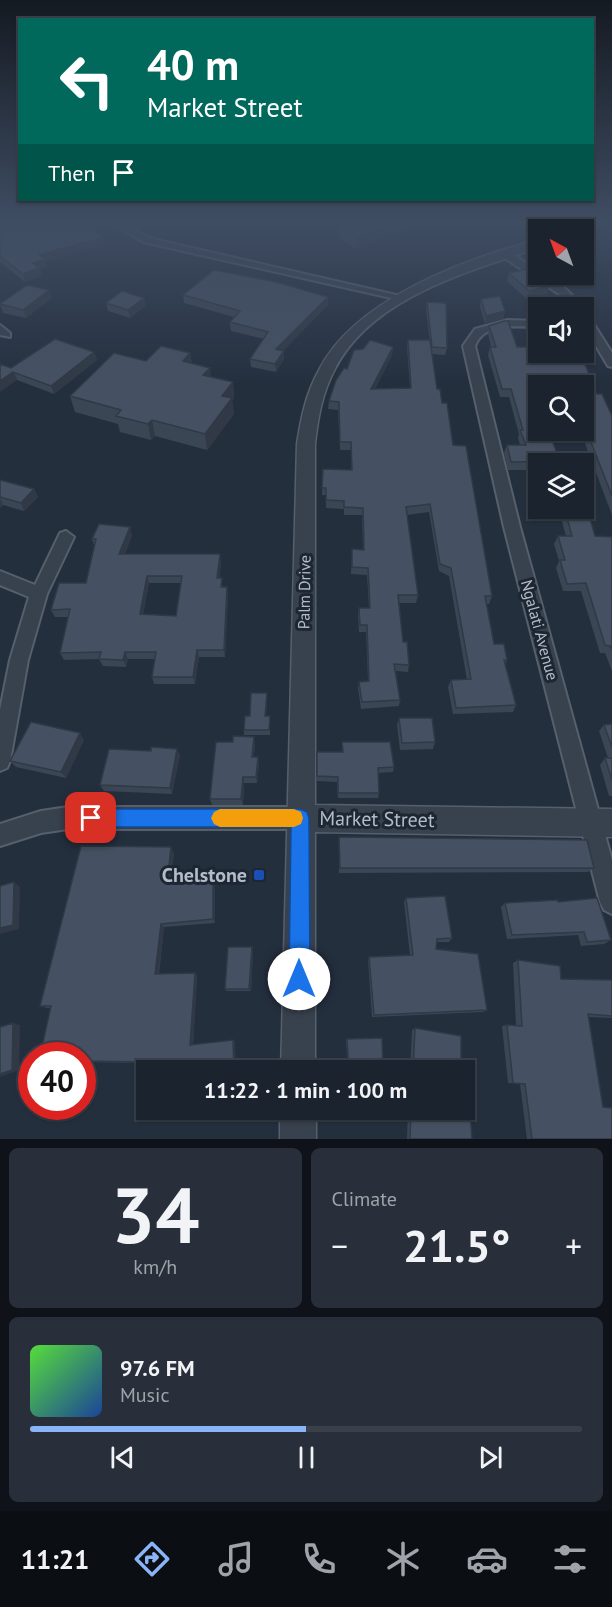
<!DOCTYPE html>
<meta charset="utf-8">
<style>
body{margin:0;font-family:"PT Sans",sans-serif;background:#282f3a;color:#f1f3f6;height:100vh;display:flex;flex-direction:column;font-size:22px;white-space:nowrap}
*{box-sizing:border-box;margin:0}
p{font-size:20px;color:#a0a4aa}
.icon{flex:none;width:33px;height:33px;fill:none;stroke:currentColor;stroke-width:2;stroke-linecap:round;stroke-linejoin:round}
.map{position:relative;height:1139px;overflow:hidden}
.side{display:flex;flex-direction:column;gap:9px;padding:9px;background:#0f1319;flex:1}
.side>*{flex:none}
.hud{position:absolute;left:18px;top:18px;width:576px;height:183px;border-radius:0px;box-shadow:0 2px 4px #0004,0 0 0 2px #39404a;background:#00695c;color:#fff;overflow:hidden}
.needle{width:39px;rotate:319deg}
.tools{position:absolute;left:528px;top:219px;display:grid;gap:12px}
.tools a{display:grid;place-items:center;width:66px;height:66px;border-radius:0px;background:#1b232e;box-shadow:0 2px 4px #0004,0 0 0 2px #39404a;font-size:30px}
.speed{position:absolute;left:18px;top:1042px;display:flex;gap:12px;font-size:30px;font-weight:700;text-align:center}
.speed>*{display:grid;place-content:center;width:78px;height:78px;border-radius:50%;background:#1b232e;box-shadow:0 2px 4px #0004,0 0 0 2px #39404a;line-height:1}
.speed .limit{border:9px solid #d22;background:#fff;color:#111}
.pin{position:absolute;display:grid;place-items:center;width:51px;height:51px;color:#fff;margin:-26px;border-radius:12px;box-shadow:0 3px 9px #0006}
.me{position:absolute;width:66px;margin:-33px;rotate:0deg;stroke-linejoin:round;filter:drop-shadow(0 0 4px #0008)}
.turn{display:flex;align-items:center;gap:21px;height:126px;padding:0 30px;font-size:27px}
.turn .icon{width:78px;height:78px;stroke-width:2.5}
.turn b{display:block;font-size:42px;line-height:51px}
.then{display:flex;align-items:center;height:57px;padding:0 30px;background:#0003;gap:12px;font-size:22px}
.big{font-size:45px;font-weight:700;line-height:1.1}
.side .tile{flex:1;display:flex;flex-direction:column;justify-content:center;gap:9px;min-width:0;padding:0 21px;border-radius:9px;background:#282f3a}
.side .dial{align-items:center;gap:0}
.dial b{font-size:78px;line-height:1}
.song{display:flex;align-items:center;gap:18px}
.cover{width:72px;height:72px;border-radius:9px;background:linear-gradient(135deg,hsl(110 70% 55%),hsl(220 70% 35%))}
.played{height:6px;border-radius:3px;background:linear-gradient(90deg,#8ab4f8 50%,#39404a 50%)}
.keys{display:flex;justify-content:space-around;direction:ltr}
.heat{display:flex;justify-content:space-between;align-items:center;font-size:33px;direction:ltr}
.side .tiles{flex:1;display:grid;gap:9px;grid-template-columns:1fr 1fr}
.tile:last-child{grid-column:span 2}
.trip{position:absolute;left:136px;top:1060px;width:339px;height:60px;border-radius:0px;background:#1b232e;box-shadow:0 2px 4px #0004,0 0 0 2px #39404a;font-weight:700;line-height:60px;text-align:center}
.menu{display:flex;height:96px;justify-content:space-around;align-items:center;background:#0b0e12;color:#a0a4aa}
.menu .icon{width:42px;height:42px}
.menu .active{color:#8ab4f8}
.menu b{font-size:27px;color:#f1f3f6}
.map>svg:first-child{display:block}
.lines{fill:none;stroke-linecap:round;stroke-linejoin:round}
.minor-casing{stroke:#565f6c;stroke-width:4}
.tertiary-casing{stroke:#565f6c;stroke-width:3}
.minor{fill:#38414e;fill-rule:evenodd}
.tertiary{fill:#38414e;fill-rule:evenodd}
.wall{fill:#3b4654;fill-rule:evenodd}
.shaded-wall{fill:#303945}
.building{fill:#455162;stroke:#303945;stroke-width:1.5;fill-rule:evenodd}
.route{fill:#1a73e8;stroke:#114b97;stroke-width:1.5}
.slow{fill:#f59e0b}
.transit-dot{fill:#1a4fb4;stroke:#1d2633;stroke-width:2}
.labels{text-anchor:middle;stroke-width:6;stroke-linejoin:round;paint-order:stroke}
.street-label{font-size:16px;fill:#b4bcc9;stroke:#1d2633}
.near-street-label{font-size:20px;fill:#b4bcc9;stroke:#1d2633}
.near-poi-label{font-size:20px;font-weight:bold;fill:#b4bcc9;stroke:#1d2633;text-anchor:end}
</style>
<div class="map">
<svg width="612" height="1139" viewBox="0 0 612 1139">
<rect width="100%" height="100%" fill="#242f3e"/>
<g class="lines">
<defs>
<path id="minor" d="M 114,224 L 126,224 L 149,238 L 405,297 L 400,300 L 143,242 Z
M 503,253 L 511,253 L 538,271 L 538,274 C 555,275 573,295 582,308 L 571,308 L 559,294 L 503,257 Z
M 584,314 L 588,315 L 612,353 L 612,367 L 608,366 L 584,326 Z
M 508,320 L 538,321 L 538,327 C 516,327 485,321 475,346 L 520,527 L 612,860 L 612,914 L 604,910 L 600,902 L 504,527 L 463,346 L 475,329 Z
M 0,325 L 10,333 L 10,337 L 0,335 Z
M 66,531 L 74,537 L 47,594 L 28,660 L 10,761 L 7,768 L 0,771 L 0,710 L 10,660 L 29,597 L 0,585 L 0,571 L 35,585 L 60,533 Z
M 68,807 L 300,807 L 308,810 L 311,818 L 308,826 L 300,829 L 68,829 L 41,833 L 0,846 L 0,824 L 41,811 Z"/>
<path id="tertiary" d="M 583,224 L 601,224 L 584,233 L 584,230 L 574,230 Z
M 538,240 L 538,248 C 468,272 372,297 335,369 C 322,393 318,418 315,444 L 315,805 L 612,809 L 612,837 L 315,832 L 315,1071 L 281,1071 L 297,444 C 301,418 306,393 319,370 C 354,300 466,258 538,240 Z
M 280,1110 L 316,1110 L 316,1139 L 280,1139 Z"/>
</defs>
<use href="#minor" class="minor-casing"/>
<use href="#tertiary" class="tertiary-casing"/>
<use href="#minor" class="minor"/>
<use href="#tertiary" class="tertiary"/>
</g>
<path class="wall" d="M 347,224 L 424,224 L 356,249 L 340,239 L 340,226 Z
M 0,228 L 103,237 L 105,245 L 45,261 L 47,267 L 40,270 L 42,276 L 25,282 L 0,262 Z
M 509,273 L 547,294 L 527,299 L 507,281 Z
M 183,295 L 328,297 L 328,305 L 283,351 L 284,359 L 276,372 L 251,367 L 250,359 L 264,339 L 231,331 L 230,322 L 234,317 L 184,303 Z
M 52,298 L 26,318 L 3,313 L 0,304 Z
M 144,298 L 146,306 L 130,318 L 108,311 L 106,303 Z
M 481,299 L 505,311 L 503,319 L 485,324 L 480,307 Z
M 427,302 L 447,348 L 445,355 L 432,354 L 437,389 L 442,403 L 492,596 L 489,604 L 486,604 L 494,644 L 507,660 L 505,665 L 516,705 L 513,712 L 453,714 L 448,687 L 451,680 L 467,680 L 449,576 L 439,571 L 429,512 L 407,515 L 418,595 L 416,603 L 399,603 L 403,642 L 409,665 L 408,672 L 396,671 L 400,700 L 399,706 L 361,709 L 358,688 L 359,682 L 368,681 L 366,632 L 359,632 L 358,615 L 359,608 L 369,608 L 367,575 L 351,574 L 352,557 L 363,549 L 362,515 L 344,515 L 344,509 L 326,508 L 326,495 L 322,495 L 323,469 L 351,470 L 351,450 L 340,450 L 338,410 L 328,409 L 329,401 L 347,369 L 393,347 L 392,355 L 375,389 L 410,388 L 407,348 L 408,340 L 430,343 L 426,309 Z
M 504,321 L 508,321 L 517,347 L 538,347 L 538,352 L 580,352 L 597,394 L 602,394 L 612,416 L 612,515 L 580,430 L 584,430 L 584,386 L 538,386 L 538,430 L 561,430 L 560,432 L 549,432 L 560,461 L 559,464 L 538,464 L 538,470 L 508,470 L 504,453 L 507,445 L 520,445 L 518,438 L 519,434 L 509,397 L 500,397 L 488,355 L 490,347 L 491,347 L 488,334 L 489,326 Z
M 94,352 L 97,360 L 54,394 L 17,380 L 11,368 Z
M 190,353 L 192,363 L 211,377 L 233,382 L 234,398 L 232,401 L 234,414 L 207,450 L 155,436 L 151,440 L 120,432 L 118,424 L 75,412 L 70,396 L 146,361 Z
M 0,480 L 34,489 L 38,497 L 24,511 L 3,505 L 0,508 Z
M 565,510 L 595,536 L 612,537 L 612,671 L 605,653 L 600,653 L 581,591 L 563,591 L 556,568 L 559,561 L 554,544 L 558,536 L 566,536 L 561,518 Z
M 132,535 L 125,554 L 221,562 L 219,578 L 223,587 L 228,595 L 225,657 L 199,657 L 195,684 L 154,684 L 152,677 L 155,659 L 128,659 L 126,667 L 103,666 L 99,659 L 64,660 L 60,653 L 69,617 L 55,617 L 51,610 L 86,583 L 94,545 L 92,539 ZM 149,583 L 181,583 L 176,616 L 143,614 Z
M 267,693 L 266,716 L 270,721 L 270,735 L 244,735 L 244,730 L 250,716 Z
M 399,718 L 435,742 L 433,749 L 400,750 L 397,725 Z
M 612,724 L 612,796 L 609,796 L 600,765 L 605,758 L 608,758 L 599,731 L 604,725 Z
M 84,740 L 66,778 L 16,767 L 10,761 Z
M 233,742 L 255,743 L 254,757 L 258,757 L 259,763 L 257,783 L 244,783 L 243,805 L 212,805 L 210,799 Z
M 342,742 L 394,767 L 393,772 L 378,773 L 379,793 L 378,798 L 338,798 L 337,782 L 317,781 L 317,752 L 342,752 Z
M 180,755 L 172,794 L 104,791 L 100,785 Z
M 339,837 L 594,868 L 588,872 L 339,873 Z
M 174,853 L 170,882 L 215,883 L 215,923 L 164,927 L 159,974 L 197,975 L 193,1045 L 233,1040 L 235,1042 L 185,1067 L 154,1068 L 150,1068 L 150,1063 L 82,1062 L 82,1056 L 51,1008 L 47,1008 L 40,1006 Z
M 406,898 L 452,938 L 449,942 L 437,942 L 436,949 L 487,1010 L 483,1012 L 372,1017 L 368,960 L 369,957 L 410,955 L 404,902 Z
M 558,902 L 611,940 L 604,944 L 581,946 L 578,935 L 507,939 L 501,907 L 505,903 Z
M 252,947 L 253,950 L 251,991 L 227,991 L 225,989 Z
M 518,960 L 561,979 L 612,980 L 612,1018 L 588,1017 L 603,1107 L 612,1139 L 527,1139 L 520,1084 L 508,1083 L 502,1026 L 507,1025 L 516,1025 L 513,963 Z
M 415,1028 L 461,1071 L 410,1071 L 412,1030 Z
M 347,1039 L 383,1068 L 374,1069 L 374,1071 L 348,1071 L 346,1040 Z
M 408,1110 L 470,1112 L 472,1139 L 407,1139 Z"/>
<path class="shaded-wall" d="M 151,224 L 160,224 L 152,227 Z
M 391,224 L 424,224 L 356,249 L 357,237 Z
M 103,237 L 105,245 L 45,261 L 47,267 L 40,270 L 42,276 L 25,282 L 23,274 L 39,255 Z
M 549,286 L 547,294 L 527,299 L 529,291 Z
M 49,290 L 52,298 L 26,318 L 23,310 Z
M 328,297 L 328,305 L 276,358 L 276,349 Z
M 144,298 L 146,306 L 130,318 L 128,310 Z
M 505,311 L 503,319 L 485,324 L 486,316 Z
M 393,347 L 392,355 L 371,397 L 371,389 Z
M 284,351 L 284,359 L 276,372 L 275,364 Z
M 94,352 L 97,360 L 54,394 L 51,386 Z
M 190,353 L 193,368 L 183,361 Z
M 210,368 L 212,383 L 203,375 Z
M 13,372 L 17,380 L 0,392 L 0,381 Z
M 233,382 L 234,398 L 232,401 L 234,414 L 207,450 L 205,434 L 222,396 Z
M 152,420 L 155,436 L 151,440 L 148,424 Z
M 34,489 L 38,497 L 24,511 L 21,503 Z
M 0,498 L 3,505 L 0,508 Z
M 130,527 L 132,535 L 122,561 L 119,554 Z
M 220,554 L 221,562 L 219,586 L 217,578 Z
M 147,576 L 149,583 L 142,622 L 140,614 Z
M 227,587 L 228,595 L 225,657 L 224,650 Z
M 197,650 L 199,657 L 195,684 L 193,677 Z
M 125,652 L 128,659 L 126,667 L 123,660 Z
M 80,733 L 84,740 L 66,778 L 61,772 Z
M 254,737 L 255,743 L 253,763 L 252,757 Z
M 177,749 L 180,755 L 172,794 L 170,788 Z
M 258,757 L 259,763 L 257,783 L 256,777 Z
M 243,777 L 244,783 L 243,805 L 241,799 Z
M 171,847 L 174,853 L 170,887 L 167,883 Z
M 213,879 L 215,883 L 215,923 L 213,919 Z
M 14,882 L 20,887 L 19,929 L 0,934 L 0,928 Z
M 161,924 L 164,927 L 158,977 L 155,974 Z
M 252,947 L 253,950 L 251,991 L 249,989 Z
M 195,973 L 197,975 L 193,1047 L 190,1045 Z
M 13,1023 L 20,1025 L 19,1070 L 0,1077 Z
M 233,1040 L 235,1042 L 236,1071 L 234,1071 Z"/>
<path class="building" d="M 7,224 L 87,224 L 103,237 L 39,255 L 45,259 L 33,263 L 39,268 L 23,274 L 0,256 L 0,228 Z
M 347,224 L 391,224 L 357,237 L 340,226 Z
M 527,269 L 549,286 L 529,291 L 509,273 Z
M 214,270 L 276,282 L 328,297 L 276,349 L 284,351 L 275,364 L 250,359 L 268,332 L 230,322 L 240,311 L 183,295 Z
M 27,285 L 49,290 L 23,310 L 0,304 Z
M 122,291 L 144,298 L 128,310 L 106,303 Z
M 500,296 L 505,311 L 486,316 L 481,299 Z
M 427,302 L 446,303 L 447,348 L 432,347 Z
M 504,321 L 508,321 L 517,347 L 538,347 L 538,352 L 580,352 L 597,394 L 602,394 L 612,416 L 612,496 L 584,424 L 584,386 L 538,386 L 538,430 L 548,430 L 560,461 L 511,462 L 507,445 L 526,445 L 520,430 L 523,430 L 511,389 L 502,389 L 490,347 L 496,347 L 489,326 Z
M 55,339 L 94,352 L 51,386 L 13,372 L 0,381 L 0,364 L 11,368 Z
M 370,340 L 393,347 L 371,389 L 411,388 L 408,340 L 430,340 L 437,389 L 440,389 L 442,403 L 447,403 L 453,445 L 466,446 L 492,596 L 485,596 L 494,644 L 504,644 L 507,660 L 504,660 L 516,705 L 456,708 L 451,680 L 471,679 L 451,568 L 440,564 L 430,504 L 406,507 L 418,595 L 398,595 L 403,642 L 407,642 L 409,665 L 394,664 L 400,700 L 362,702 L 359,682 L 369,681 L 367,625 L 360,625 L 359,608 L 370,608 L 368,568 L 352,567 L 352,549 L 364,550 L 363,508 L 344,507 L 344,501 L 326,500 L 326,488 L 322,488 L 323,469 L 352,470 L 351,442 L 340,442 L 339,402 L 329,401 L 336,380 L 344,368 L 347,369 L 354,350 L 363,349 Z
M 161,346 L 190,353 L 183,361 L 210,368 L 203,375 L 233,382 L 222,396 L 232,398 L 205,434 L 152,420 L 148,424 L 116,416 L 121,410 L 70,396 L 114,353 L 146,361 Z
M 0,480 L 34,489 L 21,503 L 0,497 Z
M 565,510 L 588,511 L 595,536 L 612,537 L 612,650 L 610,646 L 605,645 L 586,583 L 567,584 L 560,560 L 565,560 L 558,536 L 572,536 Z
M 99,524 L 130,527 L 119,554 L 220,554 L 217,578 L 222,578 L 221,587 L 227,587 L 224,650 L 197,650 L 193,677 L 152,677 L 156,652 L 125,652 L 123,660 L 99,659 L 101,652 L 60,653 L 70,609 L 51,610 L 59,583 L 86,583 L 96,539 L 92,539 ZM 147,576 L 182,576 L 176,616 L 140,614 Z
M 251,693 L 267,693 L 265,716 L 270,716 L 269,730 L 244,730 L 245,716 L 250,716 Z
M 399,718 L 432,718 L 435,742 L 402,743 Z
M 31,722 L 80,733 L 61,772 L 10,761 Z
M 612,724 L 612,747 L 604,725 Z
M 233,736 L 254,737 L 252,757 L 258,757 L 256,777 L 243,777 L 241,799 L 210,799 L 216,742 L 233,742 Z
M 342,742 L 390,742 L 394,767 L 378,768 L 379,793 L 338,793 L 338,777 L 317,776 L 317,752 L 343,752 Z
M 151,747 L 177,749 L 170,788 L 100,785 L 109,749 L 151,751 Z
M 605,758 L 612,758 L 612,780 Z
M 339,837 L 587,840 L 594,868 L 340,868 Z
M 81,846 L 171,847 L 167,883 L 213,879 L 213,919 L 161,924 L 155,974 L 195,973 L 190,1045 L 233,1040 L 234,1071 L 185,1071 L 185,1066 L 150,1068 L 150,1062 L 82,1061 L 82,1056 L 40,1056 L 51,1006 L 40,1006 Z
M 14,882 L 13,925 L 0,928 L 0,886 Z
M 445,896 L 452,938 L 437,939 L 436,949 L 478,954 L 487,1010 L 374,1015 L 369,957 L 413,955 L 406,898 Z
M 597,898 L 611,940 L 587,942 L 584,932 L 512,935 L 505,903 L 558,900 L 558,902 Z
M 228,947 L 252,947 L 249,989 L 225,989 Z
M 518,960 L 560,966 L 561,979 L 612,980 L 612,1016 L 588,1014 L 603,1107 L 612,1108 L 612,1139 L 532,1139 L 525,1084 L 513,1083 L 507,1025 L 522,1026 Z
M 13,1023 L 12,1070 L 0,1074 L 0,1027 Z
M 415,1028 L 461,1036 L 461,1071 L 413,1071 Z
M 382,1038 L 383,1068 L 374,1068 L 374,1071 L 357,1071 L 357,1069 L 349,1070 L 347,1039 Z
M 184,1110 L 234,1110 L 234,1115 L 183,1121 Z
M 411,1111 L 470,1112 L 472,1139 L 410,1139 Z"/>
<linearGradient id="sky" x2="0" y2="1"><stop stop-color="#141a22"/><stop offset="0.58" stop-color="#3f4d63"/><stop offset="1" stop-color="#3f4d63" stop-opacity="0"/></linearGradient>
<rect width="612" height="384" fill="url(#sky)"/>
<path class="route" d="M 91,809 L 300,809 L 307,812 L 309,818 L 310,979 L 307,986 L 299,989 L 292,986 L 289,979 L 291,827 L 91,827 L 85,825 L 82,818 L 85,812 Z"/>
<path class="slow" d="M 220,809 L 294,809 L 301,812 L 303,818 L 301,824 L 294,827 L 220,827 L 214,824 L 211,818 L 214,812 Z"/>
<rect class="transit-dot" x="253" y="869" width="12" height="12" rx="3"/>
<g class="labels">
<g class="street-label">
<text transform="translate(304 592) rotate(-89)" y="6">Palm Drive</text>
<text transform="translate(540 630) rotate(75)" y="6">Ngalati Avenue</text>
</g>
<g class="near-street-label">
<text transform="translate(377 819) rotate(1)" y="7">Market Street</text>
</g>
<g class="near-poi-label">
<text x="247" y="882">Chelstone</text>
</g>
</g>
</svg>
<div class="tools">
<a><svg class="needle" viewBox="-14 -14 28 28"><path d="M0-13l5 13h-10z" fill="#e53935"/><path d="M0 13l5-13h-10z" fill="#a0a4aa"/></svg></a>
<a><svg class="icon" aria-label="sound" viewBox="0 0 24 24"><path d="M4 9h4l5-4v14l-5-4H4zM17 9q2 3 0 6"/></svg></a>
<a><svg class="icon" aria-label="search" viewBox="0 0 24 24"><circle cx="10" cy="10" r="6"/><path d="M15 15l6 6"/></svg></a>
<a><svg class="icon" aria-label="layers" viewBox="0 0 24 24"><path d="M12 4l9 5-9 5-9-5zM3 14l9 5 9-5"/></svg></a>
</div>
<div class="speed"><div class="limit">40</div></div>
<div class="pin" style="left:91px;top:818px;background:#d93025"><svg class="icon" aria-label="arrive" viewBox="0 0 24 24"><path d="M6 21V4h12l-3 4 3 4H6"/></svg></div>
<svg class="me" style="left:299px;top:979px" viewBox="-20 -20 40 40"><circle r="19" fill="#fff"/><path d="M0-13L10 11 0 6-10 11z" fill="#1a73e8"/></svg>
<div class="trip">11:22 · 1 min · 100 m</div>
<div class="hud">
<div class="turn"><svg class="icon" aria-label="left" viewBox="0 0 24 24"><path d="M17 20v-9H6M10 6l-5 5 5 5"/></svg><div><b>40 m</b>Market Street</div></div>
<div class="then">Then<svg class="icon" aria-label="arrive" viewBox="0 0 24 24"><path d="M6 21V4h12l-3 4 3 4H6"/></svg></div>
</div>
</div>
<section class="side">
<div class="tiles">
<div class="tile dial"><b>34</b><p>km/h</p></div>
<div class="tile"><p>Climate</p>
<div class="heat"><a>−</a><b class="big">21.5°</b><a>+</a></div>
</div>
<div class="tile">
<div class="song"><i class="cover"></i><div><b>97.6 FM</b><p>Music</p></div></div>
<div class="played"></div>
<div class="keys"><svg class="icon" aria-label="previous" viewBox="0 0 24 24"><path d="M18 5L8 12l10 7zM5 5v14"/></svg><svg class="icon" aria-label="pause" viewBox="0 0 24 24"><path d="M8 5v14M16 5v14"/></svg><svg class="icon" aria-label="next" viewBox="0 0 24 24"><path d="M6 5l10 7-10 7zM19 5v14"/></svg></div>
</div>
</div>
</section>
<nav class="menu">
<b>11:21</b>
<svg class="icon active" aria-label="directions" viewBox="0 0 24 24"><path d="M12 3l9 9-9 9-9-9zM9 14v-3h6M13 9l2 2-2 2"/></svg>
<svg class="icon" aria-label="music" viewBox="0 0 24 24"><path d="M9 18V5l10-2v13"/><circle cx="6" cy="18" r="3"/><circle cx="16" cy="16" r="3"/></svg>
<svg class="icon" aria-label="phone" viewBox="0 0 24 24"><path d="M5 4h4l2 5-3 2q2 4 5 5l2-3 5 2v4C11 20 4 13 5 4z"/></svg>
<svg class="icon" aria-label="climate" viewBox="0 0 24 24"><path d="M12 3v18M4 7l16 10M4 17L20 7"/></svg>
<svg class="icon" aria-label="car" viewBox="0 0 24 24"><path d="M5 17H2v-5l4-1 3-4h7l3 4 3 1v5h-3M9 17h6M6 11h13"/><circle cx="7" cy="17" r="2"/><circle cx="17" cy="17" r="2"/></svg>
<svg class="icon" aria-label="filters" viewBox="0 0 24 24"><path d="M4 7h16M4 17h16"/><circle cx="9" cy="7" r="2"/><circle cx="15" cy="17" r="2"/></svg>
</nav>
